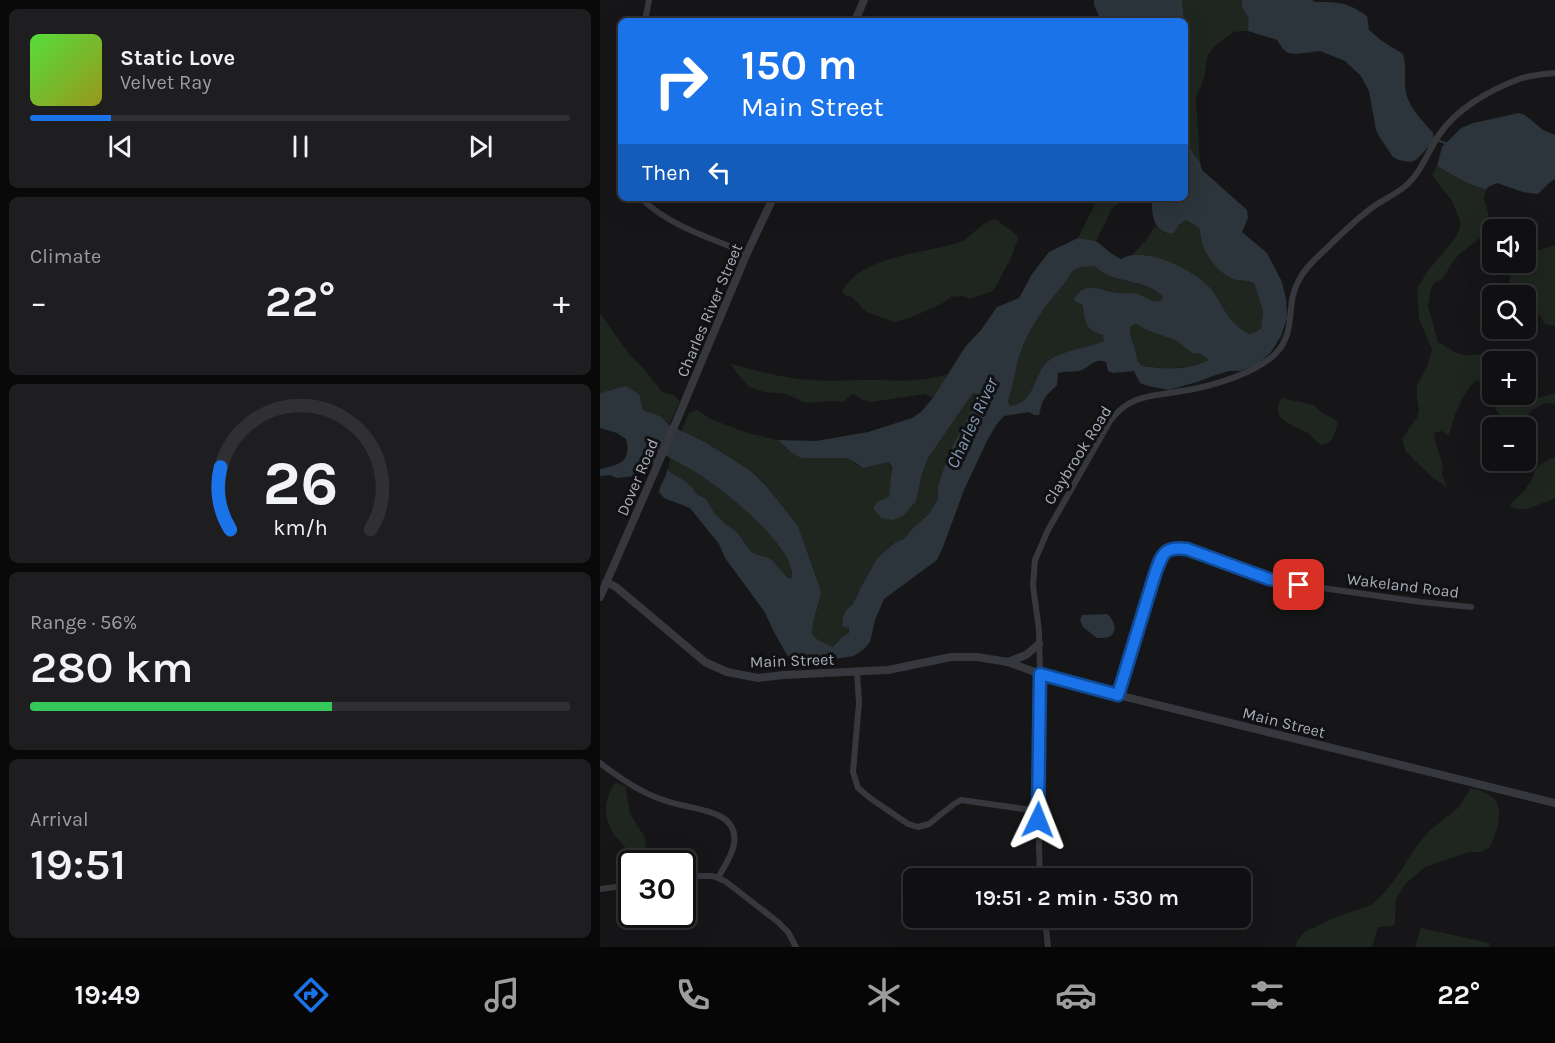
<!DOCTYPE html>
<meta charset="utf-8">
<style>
body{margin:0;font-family:Karla,sans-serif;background:#1e1e20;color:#f1f3f6;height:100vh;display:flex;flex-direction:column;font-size:22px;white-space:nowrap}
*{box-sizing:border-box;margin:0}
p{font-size:20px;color:#9c9d9f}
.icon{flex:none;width:33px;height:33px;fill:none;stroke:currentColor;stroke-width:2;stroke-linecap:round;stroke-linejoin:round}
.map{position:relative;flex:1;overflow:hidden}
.panel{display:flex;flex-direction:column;gap:9px;padding:9px;background:#09090a;width:600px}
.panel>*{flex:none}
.banner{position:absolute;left:18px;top:18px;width:570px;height:183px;border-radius:9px;box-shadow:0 6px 24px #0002,0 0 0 2px #303032;background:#1a73e8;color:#fff;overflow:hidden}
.buttons{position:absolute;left:882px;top:219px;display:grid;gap:12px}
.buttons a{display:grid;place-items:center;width:54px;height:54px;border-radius:9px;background:#101012;box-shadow:0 6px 24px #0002,0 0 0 2px #303032;font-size:30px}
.speed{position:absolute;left:18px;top:850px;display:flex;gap:12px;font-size:30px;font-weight:700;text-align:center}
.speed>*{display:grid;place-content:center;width:78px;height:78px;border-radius:50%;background:#101012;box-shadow:0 6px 24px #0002,0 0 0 2px #303032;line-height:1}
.speed .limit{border:3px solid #111;border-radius:9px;background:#fff;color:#111}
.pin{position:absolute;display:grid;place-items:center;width:51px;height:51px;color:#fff;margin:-26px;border-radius:12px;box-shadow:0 3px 9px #0006}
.me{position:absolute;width:66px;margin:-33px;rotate:2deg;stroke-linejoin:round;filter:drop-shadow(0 0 4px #0008)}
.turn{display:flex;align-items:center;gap:21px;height:126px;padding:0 24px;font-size:27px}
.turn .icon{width:78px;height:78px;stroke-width:2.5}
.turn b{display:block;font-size:42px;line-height:51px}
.then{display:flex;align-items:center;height:57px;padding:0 24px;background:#0003;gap:12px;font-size:22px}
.big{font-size:45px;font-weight:600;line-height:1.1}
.panel .card{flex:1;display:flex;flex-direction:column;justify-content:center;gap:9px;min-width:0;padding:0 21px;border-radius:9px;background:#1e1e20}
.panel .dial{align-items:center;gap:0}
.dial svg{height:156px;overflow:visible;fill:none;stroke:#303032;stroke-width:7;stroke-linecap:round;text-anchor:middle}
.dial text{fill:#f1f3f6;stroke:none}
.song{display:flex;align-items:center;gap:18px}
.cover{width:72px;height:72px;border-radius:9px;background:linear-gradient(135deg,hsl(110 70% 55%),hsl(60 70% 35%))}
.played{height:6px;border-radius:3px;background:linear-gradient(90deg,#1a73e8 15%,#303032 15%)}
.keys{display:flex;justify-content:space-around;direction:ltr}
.heat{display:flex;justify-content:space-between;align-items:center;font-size:33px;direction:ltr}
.charge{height:9px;border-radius:4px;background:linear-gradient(90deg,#34c759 56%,#303032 0)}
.trip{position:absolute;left:303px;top:868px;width:348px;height:60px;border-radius:9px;background:#101012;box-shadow:0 6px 24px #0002,0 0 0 2px #303032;font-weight:600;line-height:60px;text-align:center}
.tabs{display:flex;height:96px;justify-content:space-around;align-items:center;background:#060607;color:#9c9d9f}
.tabs .icon{width:42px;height:42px}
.tabs .on{color:#1a73e8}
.tabs b{font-size:27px;color:#f1f3f6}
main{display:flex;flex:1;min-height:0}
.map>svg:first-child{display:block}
.green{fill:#1e261f}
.water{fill:#2c353c;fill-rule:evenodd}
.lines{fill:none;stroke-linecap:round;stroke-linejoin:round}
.stream{stroke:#2c353c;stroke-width:2}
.minor{stroke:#37383d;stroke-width:6}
.tertiary{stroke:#37383d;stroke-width:8}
.route-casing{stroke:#114b97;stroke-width:15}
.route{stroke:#1a73e8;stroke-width:10}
.labels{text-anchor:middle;stroke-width:6;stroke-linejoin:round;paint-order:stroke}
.street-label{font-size:16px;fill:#a8adb8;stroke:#111113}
.water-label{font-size:18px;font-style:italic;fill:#7f9bb3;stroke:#111113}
</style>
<main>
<section class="panel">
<div class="card">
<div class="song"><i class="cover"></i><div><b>Static Love</b><p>Velvet Ray</p></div></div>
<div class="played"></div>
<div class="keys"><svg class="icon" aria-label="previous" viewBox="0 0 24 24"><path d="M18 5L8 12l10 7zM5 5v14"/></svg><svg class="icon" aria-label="pause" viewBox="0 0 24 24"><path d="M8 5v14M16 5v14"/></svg><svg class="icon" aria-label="next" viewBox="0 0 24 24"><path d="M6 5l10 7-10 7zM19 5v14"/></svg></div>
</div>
<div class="card"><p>Climate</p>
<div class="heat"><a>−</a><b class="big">22°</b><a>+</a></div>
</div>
<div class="card dial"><svg viewBox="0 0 100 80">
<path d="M14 69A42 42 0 1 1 86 69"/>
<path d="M14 69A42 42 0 0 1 9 37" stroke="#1a73e8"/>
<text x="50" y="56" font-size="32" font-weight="700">26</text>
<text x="50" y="72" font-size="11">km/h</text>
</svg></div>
<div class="card"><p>Range · 56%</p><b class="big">280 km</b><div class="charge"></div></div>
<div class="card"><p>Arrival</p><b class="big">19:51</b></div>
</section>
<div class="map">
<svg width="955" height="947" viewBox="0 0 955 947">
<rect width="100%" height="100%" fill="#161618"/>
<path class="green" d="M 582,0 L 642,0 C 640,9 645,10 648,17 C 649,21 648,27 648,31 L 642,31 L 634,32 L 615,46 L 608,55 L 604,78 L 596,98 L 600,162 L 585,142 L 585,21 L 584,21 Z
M 837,166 L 865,182 L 886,190 L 884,199 L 888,212 L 889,231 L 856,257 L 842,279 L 834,283 L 831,289 L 828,306 L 838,342 C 846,346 855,354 864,355 C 876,356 887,351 896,361 L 892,362 L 892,394 L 903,395 L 900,403 L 905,407 L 909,407 L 955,393 L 955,404 L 945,403 L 932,410 L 926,416 L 921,419 L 910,420 L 903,418 L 897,412 L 892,397 L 883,382 L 875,381 C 861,396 853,417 849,436 L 842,431 L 836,432 L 834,435 L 835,441 L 843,465 L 842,475 L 847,487 L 833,478 L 806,452 L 802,440 L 809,428 L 817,418 L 819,409 L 817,398 L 817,385 L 828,364 L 832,349 L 819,319 L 817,289 L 827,272 L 856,237 L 861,224 L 852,201 L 832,175 Z
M 498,198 L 524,199 L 512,209 L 496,241 L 478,238 Z
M 395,219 L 416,234 L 418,239 L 410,260 L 393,291 L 370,299 L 363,296 L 351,297 L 343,303 L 312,317 L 295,322 L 266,312 L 252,297 L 246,296 L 242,292 C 260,255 325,254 360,242 C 373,237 380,222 395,219 Z
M 586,220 L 599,228 L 604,248 L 607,255 L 640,281 L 648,279 L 654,283 L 663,311 L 661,328 L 656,332 L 649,334 L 636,326 L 623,310 L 546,255 L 532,255 L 546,240 L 555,226 L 565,233 L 574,233 L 579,225 Z
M 955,245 L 955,326 C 939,325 944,317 935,310 C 932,307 929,306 926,303 L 926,296 L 916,295 C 905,284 909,274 918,263 L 926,262 L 926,258 L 939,250 Z
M 494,266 C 514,285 546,279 563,297 L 562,300 L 558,302 L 552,301 L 540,294 L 517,294 L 506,290 L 482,304 C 486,322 484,330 504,335 L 504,341 C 490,347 462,351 451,359 C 432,371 438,402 410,406 L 408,401 C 414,385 415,367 421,351 C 428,332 440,314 452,298 C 457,292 463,286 467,280 C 469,277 470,274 472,272 C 478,265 486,266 494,266 Z
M 0,313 L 30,355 L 45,370 L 62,392 L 73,395 L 80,401 L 69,425 L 60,416 L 43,410 L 41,402 L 6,392 L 0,393 Z
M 537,324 L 547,330 L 577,341 L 592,353 L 601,354 L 610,360 C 583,370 569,369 542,366 L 537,360 C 537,348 529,339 530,327 Z
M 131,364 C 153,370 176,376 199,379 C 224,382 249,380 273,380 C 299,380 322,383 347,374 L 341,387 L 333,398 L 325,394 L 271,402 L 263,400 L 253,394 L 243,402 L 230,401 L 206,403 L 186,394 L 164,392 L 149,387 L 136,372 Z
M 373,393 L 377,393 L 378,397 L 376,402 L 338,486 L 338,499 L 328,515 L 313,528 L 304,539 L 296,542 L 278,557 L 262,585 L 253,604 L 247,609 L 249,634 L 242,637 L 233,647 L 218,640 L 212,634 C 212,620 219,606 221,591 L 198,526 L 168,488 L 151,471 L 105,442 L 81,431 L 89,413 L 97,410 L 111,419 L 147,433 L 178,440 L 191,452 L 230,458 L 247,458 L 253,461 L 258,466 L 272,466 L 289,462 C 293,470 291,489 289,497 L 282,500 L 273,508 L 321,477 L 328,458 Z
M 682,398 L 713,405 L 724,414 L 736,420 L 738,423 C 734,433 734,444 721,445 C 715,441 712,435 706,432 C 692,424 668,419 682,398 Z
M 955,457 L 955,498 C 941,503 923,515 910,506 C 914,498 921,495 926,488 C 931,483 932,477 935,471 C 939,464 948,460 955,457 Z
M 70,458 C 81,464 92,469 103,476 C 124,491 201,551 191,579 L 187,577 L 172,560 L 167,557 L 158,555 L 151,552 L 137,532 L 127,525 L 115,514 L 106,499 L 98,495 L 85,481 L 67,470 L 69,466 Z
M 18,783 L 25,786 L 30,813 L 36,824 L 45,837 L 47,864 L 38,864 C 35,855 29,852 23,845 C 5,826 0,807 14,784 Z
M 870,789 C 878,789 882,791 889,795 C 907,805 897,833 889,848 L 881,852 L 869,852 L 825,867 L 806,883 L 796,899 L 795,924 L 792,926 L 778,927 L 772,947 L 696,947 L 697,941 L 704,932 L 734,918 L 771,905 L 784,893 L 800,872 L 815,848 L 830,830 L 858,808 Z
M 821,928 L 890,943 L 889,947 L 815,947 Z"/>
<path class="water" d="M 494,0 L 582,0 L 584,21 L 501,21 L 494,5 Z
M 642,0 L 712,0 L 715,2 C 739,2 747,2 767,16 L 769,30 L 782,41 L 803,54 C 806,64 805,72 805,83 C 805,105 820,117 833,133 L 834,137 L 832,143 L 816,160 L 810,162 L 799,160 L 793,157 L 780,138 L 776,130 L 769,91 L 761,76 L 745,61 L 720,51 L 696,54 L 688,53 L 683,49 L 677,40 L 648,31 C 648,27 649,21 648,17 C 645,10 640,9 642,0 Z
M 919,113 L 925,115 L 943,130 L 955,135 L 955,179 L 950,182 L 938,194 L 923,192 L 897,183 L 888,187 L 886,190 L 865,182 L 837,166 L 842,147 L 861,128 L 873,123 Z
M 585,142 L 600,162 L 602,170 L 647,210 L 648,218 L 642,232 L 667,253 L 682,282 L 686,299 L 687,318 L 681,336 L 671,352 L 657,365 L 640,371 L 629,371 L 616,375 L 597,382 L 569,390 L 548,386 L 540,383 L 534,371 L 513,373 L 508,371 L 506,362 C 495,357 489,368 479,371 C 472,372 465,371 458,373 L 457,385 L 446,396 L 442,403 L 439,415 L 434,415 L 429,412 L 404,416 L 396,425 L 387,441 L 364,490 L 343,547 L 337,560 L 284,599 L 275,620 L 270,642 L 264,649 L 254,656 L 221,661 L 208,661 L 194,660 L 187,655 L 174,632 L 164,611 L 125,558 L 119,544 L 90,508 L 64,498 L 59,492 C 60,484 66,479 67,470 L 85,481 L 92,487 L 94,491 L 98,495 L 106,499 L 115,514 L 127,525 L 137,532 L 151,552 L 158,555 L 167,557 L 172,560 L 187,577 L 191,579 C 201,552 122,488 100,475 C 88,467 75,461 63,454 L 49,468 L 35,476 L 17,478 L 10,475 L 0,476 L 0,469 C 19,465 32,462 26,439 L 17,433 L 0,428 L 0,393 L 26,386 L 39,394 L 43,410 L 60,416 L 69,425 L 105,442 L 151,471 L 168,488 L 198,526 L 221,591 C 219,606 212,620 212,634 L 218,640 L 233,647 L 242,637 L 249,633 L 249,628 L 242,626 L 243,617 L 247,609 L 253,604 L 262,585 L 278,557 L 296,542 L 304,539 L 313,528 L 328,515 L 338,499 L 338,486 L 350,451 L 376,403 L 378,397 L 377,394 L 373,393 L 328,458 L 321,477 L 316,501 L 303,516 L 292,520 L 281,518 L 273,508 L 277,502 L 289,497 L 292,467 L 289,462 L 263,468 L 253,461 L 247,458 L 201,458 L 191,452 L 178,440 L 216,441 L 268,432 L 312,418 L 321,412 L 333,398 L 365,347 L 381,330 L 397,307 L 419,298 L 432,274 L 449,252 L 478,238 L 496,241 L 512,254 L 521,259 C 525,257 530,255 534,255 C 558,253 594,271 610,288 C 625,306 625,321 649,334 L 656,332 L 661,328 L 663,311 L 654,283 C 646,279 639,282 631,278 C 620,273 607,258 603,246 C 601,240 601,234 599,228 L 586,220 L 579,225 L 574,233 C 554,235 551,214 552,198 L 585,198 ZM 494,266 C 514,285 546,278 563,297 L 562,300 C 552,304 549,298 541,295 C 533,292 525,294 517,293 C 502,291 484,280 474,299 L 476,302 L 482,304 C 486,322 484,330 503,335 L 504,341 C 490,347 462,351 451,359 C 432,371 438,402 410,406 L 408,401 C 414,385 415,367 421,351 C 428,332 440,314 452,298 C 457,292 463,286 467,280 C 469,277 470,274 472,272 C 478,265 486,267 494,266 ZM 536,324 L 547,330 L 577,341 L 592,353 L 601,354 L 609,360 C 583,371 569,369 542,366 L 537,360 C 537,348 529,339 530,327 Z
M 507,614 C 514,619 519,632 509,637 C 506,638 500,638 497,638 L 483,627 L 480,620 L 482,615 Z"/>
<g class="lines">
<path class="stream" d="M 837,140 L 848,144"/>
<path class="minor" d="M 45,21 L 49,0
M 41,198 C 67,225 112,239 147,253
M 257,671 L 259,703 L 253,772 L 258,788 L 270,798 L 308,824 L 318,827 L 329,824 L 354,804 L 361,800 L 438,811
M 518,695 L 554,574 C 562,554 564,546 587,549 L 669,579 L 687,583 L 821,602 L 871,607
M 0,763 C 17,776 35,789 55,797 C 63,800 72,803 81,805 C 102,810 139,813 134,844 C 132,856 124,867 118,878
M 82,876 L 113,876 L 125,881 L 178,922 L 188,932 L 196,947
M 440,879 L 438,811 L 440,674 L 439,630 L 433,586 L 435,560 L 448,530 L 510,421 C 530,394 551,397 582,391 C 610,387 658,373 677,352 C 697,330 685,303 699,280 C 705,268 716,258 726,249 C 741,234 755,220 773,207 C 783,200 794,195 803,188 C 821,174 827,153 839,135 C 856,109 890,90 919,79 C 931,75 943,74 955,73
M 0,889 L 32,885
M 445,918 L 448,947"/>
<path class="tertiary" d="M 255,21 L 264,0
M 6,582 L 16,587 L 105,662 L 127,672 L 158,678 L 184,675 L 288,670 L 351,657 L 377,657 L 408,662 L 440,674 L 518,695 L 955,803
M 0,597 L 77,420 L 147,253 L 173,198
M 408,662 L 426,655 L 439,644"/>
</g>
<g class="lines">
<defs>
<path id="route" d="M 438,820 L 440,674 L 518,695 L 555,574 C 562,554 564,546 587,549 L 669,579 L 699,585"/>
</defs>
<use href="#route" class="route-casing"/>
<use href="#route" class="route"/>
</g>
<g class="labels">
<g class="street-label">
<text transform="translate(109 310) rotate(-67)" y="6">Charles River Street</text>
<text transform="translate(477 455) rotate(-58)" y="6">Claybrook Road</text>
<text transform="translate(37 477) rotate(-67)" y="6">Dover Road</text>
<text transform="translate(803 585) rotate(7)" y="6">Wakeland Road</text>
<text transform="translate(192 660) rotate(-2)" y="6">Main Street</text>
<text transform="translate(684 722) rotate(14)" y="6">Main Street</text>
</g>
<g class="water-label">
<text transform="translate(372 423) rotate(-65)" y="6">Charles River</text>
</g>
</g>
</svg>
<div class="buttons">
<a><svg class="icon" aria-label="sound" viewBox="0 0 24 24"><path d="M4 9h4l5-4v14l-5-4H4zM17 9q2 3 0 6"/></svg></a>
<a><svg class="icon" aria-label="search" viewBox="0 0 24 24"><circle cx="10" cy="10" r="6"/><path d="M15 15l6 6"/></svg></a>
<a>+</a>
<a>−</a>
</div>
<div class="speed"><div class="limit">30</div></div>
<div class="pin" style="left:699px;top:585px;background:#d93025"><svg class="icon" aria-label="arrive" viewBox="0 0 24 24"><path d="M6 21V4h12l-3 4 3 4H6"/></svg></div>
<svg class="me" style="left:438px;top:820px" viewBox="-20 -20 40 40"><path d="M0-17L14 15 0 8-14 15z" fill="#1a73e8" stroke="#fff" stroke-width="4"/></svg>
<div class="trip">19:51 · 2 min · 530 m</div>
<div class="banner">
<div class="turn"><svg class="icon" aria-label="right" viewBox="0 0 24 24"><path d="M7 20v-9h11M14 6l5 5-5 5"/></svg><div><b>150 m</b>Main Street</div></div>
<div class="then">Then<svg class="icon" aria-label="left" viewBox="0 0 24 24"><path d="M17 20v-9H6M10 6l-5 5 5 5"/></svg></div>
</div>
</div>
</main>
<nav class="tabs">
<b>19:49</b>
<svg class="icon on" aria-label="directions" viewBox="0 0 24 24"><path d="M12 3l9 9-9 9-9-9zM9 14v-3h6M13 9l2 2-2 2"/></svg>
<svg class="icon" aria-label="music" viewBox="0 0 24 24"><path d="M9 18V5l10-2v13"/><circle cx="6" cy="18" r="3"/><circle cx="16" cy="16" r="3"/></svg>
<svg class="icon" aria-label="phone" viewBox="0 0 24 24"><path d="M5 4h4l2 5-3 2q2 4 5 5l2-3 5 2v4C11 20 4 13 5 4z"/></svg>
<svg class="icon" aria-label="climate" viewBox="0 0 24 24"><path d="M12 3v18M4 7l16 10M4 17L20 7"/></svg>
<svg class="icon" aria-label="car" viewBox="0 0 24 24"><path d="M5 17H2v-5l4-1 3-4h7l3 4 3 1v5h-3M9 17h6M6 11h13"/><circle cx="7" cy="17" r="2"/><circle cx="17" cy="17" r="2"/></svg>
<svg class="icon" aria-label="filters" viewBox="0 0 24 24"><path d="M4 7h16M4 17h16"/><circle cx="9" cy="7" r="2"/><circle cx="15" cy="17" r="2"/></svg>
<b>22°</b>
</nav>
